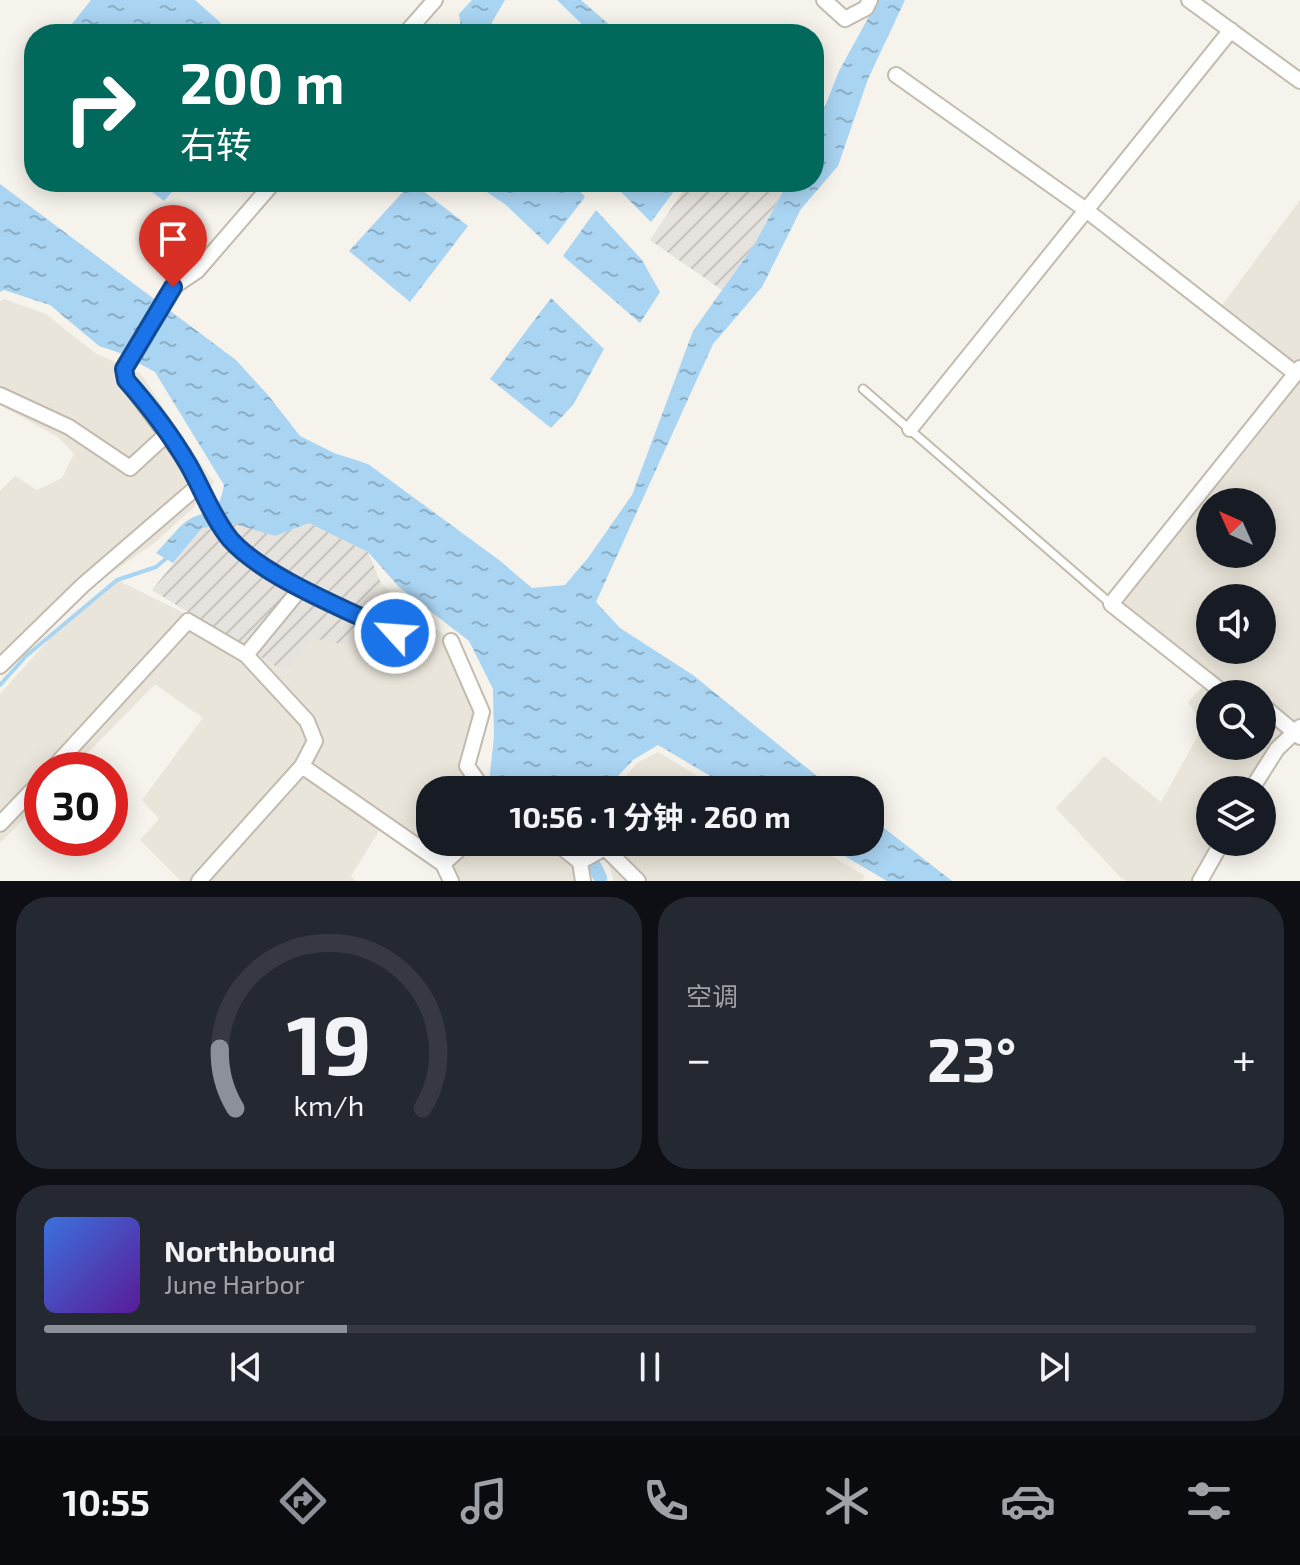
<!DOCTYPE html>
<html lang="zh">
<meta charset="utf-8">
<style>
body{margin:0;font-family:"Exo 2","Noto Sans SC",sans-serif;background:#242831;color:#f1f3f6;height:100vh;display:flex;flex-direction:column;font-size:30px;white-space:nowrap}
*{box-sizing:border-box;margin:0}
p{font-size:26px;color:#9ea1a6}
.icon{flex:none;width:44px;height:44px;fill:none;stroke:currentColor;stroke-width:2;stroke-linecap:round;stroke-linejoin:round}
.map{position:relative;height:881px;overflow:hidden}
.details{display:flex;flex-direction:column;gap:16px;padding:16px;background:#0d0f14;flex:1}
.details>*{flex:none}
.banner{position:absolute;left:24px;top:24px;width:800px;height:168px;border-radius:32px;box-shadow:0 4px 20px #0003;background:#00695c;color:#fff;overflow:hidden}
.needle{width:52px;rotate:315deg}
.fabs{position:absolute;left:1196px;top:488px;display:grid;gap:16px}
.fabs a{display:grid;place-items:center;width:80px;height:80px;border-radius:50%;background:#171b24;box-shadow:0 4px 20px #0003;font-size:40px}
.speed{position:absolute;left:24px;top:752px;display:flex;gap:16px;font-size:40px;font-weight:700;text-align:center}
.speed>*{display:grid;place-content:center;width:104px;height:104px;border-radius:50%;background:#171b24;box-shadow:0 4px 20px #0003;line-height:1}
.speed .limit{border:12px solid #d22;background:#fff;color:#111}
.pin{position:absolute;display:grid;place-items:center;width:68px;height:68px;color:#fff;margin:-82px -34px;border-radius:50% 50% 50% 0;rotate:-45deg;box-shadow:0 0 8px #0007}
.pin .icon{rotate:45deg}
.me{position:absolute;width:88px;margin:-44px;rotate:296deg;stroke-linejoin:round;filter:drop-shadow(0 0 6px #0008)}
.turn{display:flex;align-items:center;gap:28px;height:168px;padding:0 24px;font-size:36px}
.turn .icon{width:104px;height:104px;stroke-width:2.5}
.turn b{display:block;font-size:56px;line-height:68px}
.big{font-size:60px;font-weight:700;line-height:1.1}
.details .tile{flex:1;display:flex;flex-direction:column;justify-content:center;gap:12px;min-width:0;padding:0 28px;border-radius:32px;background:#242831}
.details .dial{align-items:center;gap:0}
.dial svg{height:208px;overflow:visible;fill:none;stroke:#363941;stroke-width:7;stroke-linecap:round;text-anchor:middle}
.dial text{fill:#f1f3f6;stroke:none}
.song{display:flex;align-items:center;gap:24px}
.cover{width:96px;height:96px;border-radius:12px;background:linear-gradient(135deg,hsl(220 70% 55%),hsl(270 70% 35%))}
.played{height:8px;border-radius:4px;background:linear-gradient(90deg,#8c9099 25%,#363941 25%)}
.keys{display:flex;justify-content:space-around;direction:ltr}
.heat{display:flex;justify-content:space-between;align-items:center;font-size:44px;direction:ltr}
.details .tiles{flex:1;display:grid;gap:16px;grid-template-columns:1fr 1fr}
.tile:last-child{grid-column:span 2}
.trip{position:absolute;left:416px;top:776px;width:468px;height:80px;border-radius:32px;background:#171b24;box-shadow:0 4px 20px #0003;font-weight:700;line-height:80px;text-align:center}
.menu{display:flex;height:128px;justify-content:space-around;align-items:center;background:#090b0e;color:#9ea1a6}
.menu .icon{width:56px;height:56px}
.menu .selected{color:#8c9099}
.menu b{font-size:36px;color:#f1f3f6}
.map>svg:first-child{display:block}
.residential{fill:#eae5da;fill-rule:evenodd}
.industrial{fill:url(#industrial-furrows)}
.water{fill:url(#water-ripples)}
.lines{fill:none;stroke-linecap:round;stroke-linejoin:round}
.stream{stroke:#a9d4f2;stroke-width:4}
.service-casing{stroke:#c2bbae;stroke-width:11}
.minor-casing{stroke:#c2bbae;stroke-width:18}
.service{stroke:#fff;stroke-width:7}
.minor{stroke:#fff;stroke-width:14}
.route-casing{stroke:#114b97;stroke-width:20}
.route{stroke:#1a73e8;stroke-width:14}
</style>
<div class="map">
<svg width="1300" height="881" viewBox="0 0 1300 881">
<defs>
<pattern id="industrial-furrows" width="10" height="10" patternUnits="userSpaceOnUse" patternTransform="scale(2)"><rect width="10" height="10" fill="#e6e2dd"/><path d="M-1 1l2-2M0 10L10 0M9 11l2-2" fill="none" stroke="#c7c3be"/></pattern>
<pattern id="water-ripples" width="26" height="14" patternUnits="userSpaceOnUse" patternTransform="scale(2)"><rect width="26" height="14" fill="#a9d4f2"/><path d="M2 4q2-2 4 0t4 0M15 11q2-2 4 0t4 0" fill="none" stroke="#8caec5"/></pattern>
</defs>
<rect width="100%" height="100%" fill="#f6f3ec"/>
<path class="residential" d="M 1300,200 L 1300,738 L 1295,733 L 1258,790 L 1210,790 L 1210,842 L 1225,842 L 1201,881 L 1127,881 L 1120,877 L 1056,808 L 1104,756 L 1161,802 L 1204,725 L 1188,702 L 1208,681 L 1111,604 L 1295,374 L 1217,312 ZM 1210,502 L 1262,502 L 1262,554 L 1210,554 ZM 1210,598 L 1262,598 L 1262,650 L 1210,650 ZM 1210,694 L 1262,694 L 1262,746 L 1210,746 Z
M 4,299 L 46,314 L 95,353 L 141,374 L 214,483 L 192,509 L 153,544 L 16,639 L 0,657 L 0,491 L 15,476 L 37,490 L 62,478 L 74,454 L 58,437 L 0,405 L 0,301 Z
M 117,580 L 194,618 L 285,672 L 312,637 L 351,646 L 381,583 L 451,641 L 480,718 L 467,766 L 487,790 L 430,790 L 430,842 L 565,842 L 583,881 L 449,881 L 442,852 L 384,823 L 351,876 L 356,881 L 181,881 L 140,840 L 159,819 L 142,800 L 203,718 L 155,684 L 71,770 L 42,770 L 42,800 L 0,843 L 0,694 L 52,636 Z
M 658,752 L 721,790 L 614,790 L 637,763 Z
M 602,842 L 808,842 L 865,876 L 862,881 L 614,881 Z"/>
<path class="industrial" d="M 689,182 L 782,182 L 786,185 L 754,245 L 722,290 L 650,240 Z
M 235,523 L 274,536 L 309,523 L 368,552 L 381,583 L 351,646 L 313,638 L 285,672 L 152,590 L 202,528 Z"/>
<path class="water" d="M 91,0 L 195,0 L 221,23 L 213,34 L 64,34 Z
M 472,0 L 505,0 L 492,22 L 493,34 L 462,34 L 459,14 Z
M 557,0 L 581,0 L 620,34 L 592,34 Z
M 878,0 L 905,0 L 868,79 L 838,166 L 801,209 L 762,287 L 713,344 L 596,602 L 620,628 L 693,675 L 834,790 L 734,790 L 658,745 L 633,760 L 605,790 L 498,790 L 489,782 L 494,737 L 493,689 L 469,641 L 399,587 L 368,552 L 309,523 L 275,536 L 235,524 L 202,528 L 173,563 L 156,553 C 165,544 174,532 184,523 C 204,507 218,521 224,485 L 155,372 L 120,353 L 99,346 L 50,305 L 4,290 L 0,292 L 0,184 L 236,360 L 268,395 L 300,436 L 334,453 L 368,464 L 499,560 L 532,588 L 565,585 L 588,558 L 632,495 L 693,331 L 754,245 L 788,182 L 814,182 L 814,134 L 839,71 Z
M 139,182 L 181,182 L 164,201 Z
M 412,182 L 468,226 L 410,302 L 349,251 Z
M 472,182 L 573,182 L 585,197 L 548,245 L 506,205 Z
M 611,182 L 681,182 L 651,222 Z
M 596,210 L 642,260 L 660,292 L 640,323 L 563,256 Z
M 551,298 L 604,349 L 573,405 L 551,428 L 490,379 Z
M 870,817 L 952,881 L 887,881 L 821,842 L 870,842 Z
M 576,842 L 590,842 L 607,876 L 607,881 L 594,881 Z"/>
<g class="lines">
<path class="stream" d="M 0,685 L 26,656 L 117,580 L 156,567 L 168,557"/>
<defs>
<path id="service" d="M 863,389 L 1111,604"/>
<path id="minor" d="M 824,0 L 845,19 L 866,8 L 870,0
M 1189,0 L 1300,81
M 405,34 L 435,0
M 896,75 L 1086,210 L 1295,373
M 0,395 L 69,427 L 130,468 L 167,434
M 910,429 L 1231,30
M 198,486 L 229,537 L 248,556 L 301,588 L 246,655
M 301,588 L 395,633
M 451,641 L 482,712 L 467,766 L 484,790
M 0,666 L 83,585 L 198,486 L 189,465 L 126,380 L 124,369 L 173,287 L 197,271 L 274,182
M 1225,694 L 1111,604 L 1300,368
M 1262,710 L 1268,710 L 1300,737
M 302,766 L 443,864 L 467,842
M 51,770 L 188,621 L 246,655 L 307,721 L 315,741 L 302,766 L 199,881
M 1251,790 L 1277,749 L 1300,727
M 0,824 L 42,780
M 555,842 L 580,862 L 605,848 L 638,881
M 580,862 L 583,881
M 443,864 L 451,881
M 1200,881 L 1222,842"/>
</defs>
<use href="#service" class="service-casing"/>
<use href="#minor" class="minor-casing"/>
<use href="#service" class="service"/>
<use href="#minor" class="minor"/>
</g>
<g class="lines">
<defs>
<path id="route" d="M 173,287 L 124,369 L 126,380 C 148,405 171,435 188,464 C 202,488 212,517 230,539 C 263,577 348,610 395,633"/>
</defs>
<use href="#route" class="route-casing"/>
<use href="#route" class="route"/>
</g>
</svg>
<div class="fabs">
<a><svg class="needle" viewBox="-14 -14 28 28"><path d="M0-13l5 13h-10z" fill="#e53935"/><path d="M0 13l5-13h-10z" fill="#9ea1a6"/></svg></a>
<a><svg class="icon" aria-label="sound" viewBox="0 0 24 24"><path d="M4 9h4l5-4v14l-5-4H4zM17 9q2 3 0 6"/></svg></a>
<a><svg class="icon" aria-label="search" viewBox="0 0 24 24"><circle cx="10" cy="10" r="6"/><path d="M15 15l6 6"/></svg></a>
<a><svg class="icon" aria-label="layers" viewBox="0 0 24 24"><path d="M12 4l9 5-9 5-9-5zM3 14l9 5 9-5"/></svg></a>
</div>
<div class="speed"><div class="limit">30</div></div>
<div class="pin" style="left:173px;top:287px;background:#d93025"><svg class="icon" aria-label="arrive" viewBox="0 0 24 24"><path d="M6 21V4h12l-3 4 3 4H6"/></svg></div>
<svg class="me" style="left:395px;top:633px" viewBox="-20 -20 40 40"><circle r="17" fill="#1a73e8" stroke="#fff" stroke-width="3"/><path d="M0-11L8 9 0 5-8 9z" fill="#fff"/></svg>
<div class="trip">10:56 · 1 分钟 · 260 m</div>
<div class="banner">
<div class="turn"><svg class="icon" aria-label="right" viewBox="0 0 24 24"><path d="M7 20v-9h11M14 6l5 5-5 5"/></svg><div><b>200 m</b>右转</div></div>
</div>
</div>
<section class="details">
<div class="tiles">
<div class="tile dial"><svg viewBox="0 0 100 80">
<path d="M14 69A42 42 0 1 1 86 69"/>
<path d="M14 69A42 42 0 0 1 8 46" stroke="#8c9099"/>
<text x="50" y="56" font-size="32" font-weight="700">19</text>
<text x="50" y="72" font-size="11">km/h</text>
</svg></div>
<div class="tile"><p>空调</p>
<div class="heat"><a>−</a><b class="big">23°</b><a>+</a></div>
</div>
<div class="tile">
<div class="song"><i class="cover"></i><div><b>Northbound</b><p>June Harbor</p></div></div>
<div class="played"></div>
<div class="keys"><svg class="icon" aria-label="previous" viewBox="0 0 24 24"><path d="M18 5L8 12l10 7zM5 5v14"/></svg><svg class="icon" aria-label="pause" viewBox="0 0 24 24"><path d="M8 5v14M16 5v14"/></svg><svg class="icon" aria-label="next" viewBox="0 0 24 24"><path d="M6 5l10 7-10 7zM19 5v14"/></svg></div>
</div>
</div>
</section>
<nav class="menu">
<b>10:55</b>
<svg class="icon selected" aria-label="directions" viewBox="0 0 24 24"><path d="M12 3l9 9-9 9-9-9zM9 14v-3h6M13 9l2 2-2 2"/></svg>
<svg class="icon" aria-label="music" viewBox="0 0 24 24"><path d="M9 18V5l10-2v13"/><circle cx="6" cy="18" r="3"/><circle cx="16" cy="16" r="3"/></svg>
<svg class="icon" aria-label="phone" viewBox="0 0 24 24"><path d="M5 4h4l2 5-3 2q2 4 5 5l2-3 5 2v4C11 20 4 13 5 4z"/></svg>
<svg class="icon" aria-label="climate" viewBox="0 0 24 24"><path d="M12 3v18M4 7l16 10M4 17L20 7"/></svg>
<svg class="icon" aria-label="car" viewBox="0 0 24 24"><path d="M5 17H2v-5l4-1 3-4h7l3 4 3 1v5h-3M9 17h6M6 11h13"/><circle cx="7" cy="17" r="2"/><circle cx="17" cy="17" r="2"/></svg>
<svg class="icon" aria-label="filters" viewBox="0 0 24 24"><path d="M4 7h16M4 17h16"/><circle cx="9" cy="7" r="2"/><circle cx="15" cy="17" r="2"/></svg>
</nav>
